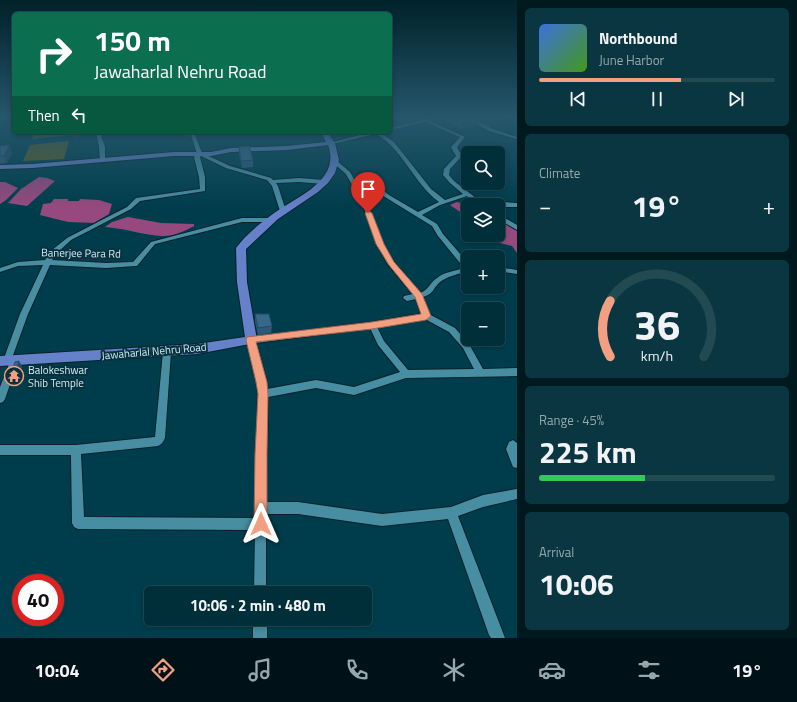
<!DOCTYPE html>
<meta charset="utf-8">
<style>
body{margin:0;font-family:"Titillium Web",sans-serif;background:#0a3641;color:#f1f3f6;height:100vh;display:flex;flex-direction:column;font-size:15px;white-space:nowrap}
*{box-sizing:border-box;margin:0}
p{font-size:13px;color:#95a8ae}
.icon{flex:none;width:22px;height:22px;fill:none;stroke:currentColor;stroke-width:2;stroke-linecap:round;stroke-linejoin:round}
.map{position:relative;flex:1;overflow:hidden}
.side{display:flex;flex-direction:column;gap:8px;padding:8px;background:#00191f;width:280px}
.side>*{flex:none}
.guide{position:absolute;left:12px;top:12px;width:380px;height:122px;border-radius:6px;box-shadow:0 2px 6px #0003,0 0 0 1px #224a53;background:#0b6e4f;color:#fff;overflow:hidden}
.controls{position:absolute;left:461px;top:146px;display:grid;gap:8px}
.controls a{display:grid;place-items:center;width:44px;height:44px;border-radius:6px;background:#002e39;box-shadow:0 2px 6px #0003,0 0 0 1px #224a53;font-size:20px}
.speed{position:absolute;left:12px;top:574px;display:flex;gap:8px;font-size:20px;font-weight:700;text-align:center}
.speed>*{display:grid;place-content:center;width:52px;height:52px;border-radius:50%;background:#002e39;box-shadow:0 2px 6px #0003,0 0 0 1px #224a53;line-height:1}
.speed .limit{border:6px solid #d22;background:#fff;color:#111}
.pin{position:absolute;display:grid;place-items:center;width:34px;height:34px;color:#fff;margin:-41px -17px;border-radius:50% 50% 50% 0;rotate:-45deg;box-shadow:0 0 4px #0007}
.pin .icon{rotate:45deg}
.me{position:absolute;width:44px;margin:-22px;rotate:0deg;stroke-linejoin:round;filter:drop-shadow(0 0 3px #0008)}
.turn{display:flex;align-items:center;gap:14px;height:84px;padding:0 16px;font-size:18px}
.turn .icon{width:52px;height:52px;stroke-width:2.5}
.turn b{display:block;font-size:28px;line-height:34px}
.then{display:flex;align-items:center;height:38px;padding:0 16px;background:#0003;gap:8px;font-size:15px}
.big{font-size:30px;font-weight:700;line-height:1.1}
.side .card{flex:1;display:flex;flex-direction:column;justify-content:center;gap:6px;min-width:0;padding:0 14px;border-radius:6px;background:#0a3641}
.side .dial{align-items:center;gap:0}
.dial svg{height:104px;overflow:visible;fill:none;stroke:#224a53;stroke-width:7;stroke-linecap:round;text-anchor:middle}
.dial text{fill:#f1f3f6;stroke:none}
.song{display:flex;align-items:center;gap:12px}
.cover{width:48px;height:48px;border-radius:6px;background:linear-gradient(135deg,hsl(220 70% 55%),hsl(100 70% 35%))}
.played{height:4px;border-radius:2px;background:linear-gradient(90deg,#f3a082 60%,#224a53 60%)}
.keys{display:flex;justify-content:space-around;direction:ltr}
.heat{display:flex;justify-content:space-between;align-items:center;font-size:22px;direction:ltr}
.charge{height:6px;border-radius:3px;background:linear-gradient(90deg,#34c759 45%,#224a53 0)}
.trip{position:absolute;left:144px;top:586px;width:228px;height:40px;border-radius:6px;background:#002e39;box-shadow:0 2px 6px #0003,0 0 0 1px #224a53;font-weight:700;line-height:40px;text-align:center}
.dock{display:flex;height:64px;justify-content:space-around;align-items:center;background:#001217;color:#95a8ae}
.dock .icon{width:28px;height:28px}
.dock .active{color:#f3a082}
.dock b{font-size:18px;color:#f1f3f6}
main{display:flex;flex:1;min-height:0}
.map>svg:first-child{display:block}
.green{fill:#655b1b}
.water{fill:#96497e}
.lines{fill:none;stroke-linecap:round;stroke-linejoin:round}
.minor-casing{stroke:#0b2128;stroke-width:2}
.major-casing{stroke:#0b2128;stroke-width:2}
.minor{fill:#488ea3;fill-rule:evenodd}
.major{fill:#6581c9;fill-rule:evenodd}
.wall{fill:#2e5978}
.shaded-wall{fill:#264961}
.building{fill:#36688b;stroke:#264961}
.route{fill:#f3a082;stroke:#9e6854}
.labels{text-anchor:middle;stroke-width:4;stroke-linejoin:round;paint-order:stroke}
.street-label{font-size:11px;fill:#cceef9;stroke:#0a313c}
.poi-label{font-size:11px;fill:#cceef9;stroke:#0a313c;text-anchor:start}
</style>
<main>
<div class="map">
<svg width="517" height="638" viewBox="0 0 517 638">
<rect width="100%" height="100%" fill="#003d4c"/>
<path class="green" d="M 55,132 L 74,132 L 74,135 L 32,139 L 34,134 Z
M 69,141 L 64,159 L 23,161 L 30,145 Z"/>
<path class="water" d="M 39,177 L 47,178 L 55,181 L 27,206 L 8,203 L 21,189 Z
M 0,182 L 5,182 L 18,188 L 6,200 L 0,204 Z
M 54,199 L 68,199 L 68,201 L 79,201 L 80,199 L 99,200 L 112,204 L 109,214 L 94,223 L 68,222 L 40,215 L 43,204 L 51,203 Z
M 457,202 L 470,205 L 468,205 L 468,228 L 461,224 L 467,221 L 464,219 L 466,216 L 450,205 Z
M 128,217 L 161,223 L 194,224 L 194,226 C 185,231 172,237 161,236 C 142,235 124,228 105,227 L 112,222 Z
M 498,219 L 517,231 L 517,253 L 512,246 L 492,241 L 487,235 L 498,235 Z"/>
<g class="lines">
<defs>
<path id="minor" d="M 434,117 L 443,117 L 430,121 L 465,137 L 457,147 L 462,156 L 450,169 L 449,175 L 454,181 L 485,205 L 478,205 L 467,196 L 440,205 L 422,215 L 437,224 L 443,234 L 468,263 L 468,271 C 459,274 447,276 440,282 C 432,289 435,293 423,297 L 429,314 L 455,328 L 469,344 L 483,369 L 517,368 L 517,376 L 406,378 L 354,395 L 316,388 L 268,397 L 266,502 L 298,502 L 382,514 L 451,507 L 483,495 L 517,489 L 517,499 L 483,507 L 458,516 L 505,638 L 491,638 L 489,635 L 448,519 L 382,526 L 298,514 L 266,514 L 266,593 L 254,593 L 255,530 L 78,529 L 74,527 L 72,523 L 71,455 L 0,455 L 0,445 L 76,445 L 155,437 L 163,352 L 164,350 L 170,350 L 171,352 L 165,438 C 163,442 162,444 158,446 L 81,454 L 84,517 L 255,518 L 258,394 L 257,382 L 247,340 L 248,338 L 372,322 L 421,314 L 416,299 L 407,301 L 403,298 L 404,296 L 413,294 L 387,263 L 377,244 L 362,203 L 346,174 L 331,161 L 336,160 L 350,172 L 359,188 L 379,187 L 389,195 L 418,212 L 439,202 C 413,183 404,150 376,134 L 332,144 L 330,143 L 371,132 L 380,132 L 394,142 L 431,189 L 445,200 L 463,194 L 450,183 L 443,175 L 444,169 L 456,156 L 451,147 L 460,137 L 425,122 L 390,130 L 390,128 ZM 376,190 L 385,197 L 432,226 L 438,236 L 464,268 C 455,271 444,272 437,278 C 429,283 430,289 420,293 C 407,277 391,262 383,243 C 375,226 371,208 361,191 ZM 425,319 L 449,332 L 463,348 L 474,369 L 408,370 L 384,341 L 377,327 ZM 370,328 L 378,345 L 400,372 L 354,387 L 316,380 L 267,389 L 267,382 L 256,343 Z
M 464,117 L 470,117 L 493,129 L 517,137 L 517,139 L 489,131 Z
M 96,132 L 100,132 L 105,147 L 105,161 L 100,160 L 99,147 Z
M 190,132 L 194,132 L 202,153 L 230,166 L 271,178 L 273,180 L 299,178 L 324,180 L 327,182 L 324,184 L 299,182 L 276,183 L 278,186 L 286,211 L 283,213 L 280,211 L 272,186 L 267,180 L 226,168 L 201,156 L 200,157 L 205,177 L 205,191 L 140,201 L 131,209 L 71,240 L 56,254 L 52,260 L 106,263 L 133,262 L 151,242 L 242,218 L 270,218 L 273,220 L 270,222 L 242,222 L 155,244 L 137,266 L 135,266 L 106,268 L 50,265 L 28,314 L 12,358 L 17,359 L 18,361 L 5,399 L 3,402 L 0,403 L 0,387 L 9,364 L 4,363 L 3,361 L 20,314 L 43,265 L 18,266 L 0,272 L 0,268 L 18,262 L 45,260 L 52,250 L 67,238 L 127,207 L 136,198 L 200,189 L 199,177 L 194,157 L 197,154 Z
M 502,202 L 517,203 L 517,207 L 498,207 L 498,205 L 494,205 Z
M 498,214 L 517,225 L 517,230 L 498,219 Z
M 498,267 L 517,270 L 517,274 L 498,271 Z
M 513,440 L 517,443 L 517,468 L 513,467 L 506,449 L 509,442 Z
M 253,619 L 267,619 L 267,638 L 253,638 Z"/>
<path id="major" d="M 321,132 L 327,132 L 335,143 L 339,160 L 335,173 L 328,183 L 318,192 L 278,219 L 246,249 L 247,282 L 257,340 L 255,343 L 197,354 L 0,366 L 0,356 L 197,344 L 245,337 L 237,282 L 236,248 C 246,234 263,221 277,211 C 299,196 341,179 328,145 L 287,150 L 231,152 L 211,156 L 174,156 L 32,168 L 0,169 L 0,165 L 32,164 L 174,152 L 211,152 L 231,148 L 287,146 L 326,142 Z"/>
</defs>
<use href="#minor" class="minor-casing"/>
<use href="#major" class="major-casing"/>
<use href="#minor" class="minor"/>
<use href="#major" class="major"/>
</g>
<path class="wall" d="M 443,117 L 474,117 L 478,120 L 476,126 L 461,129 L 443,119 Z
M 0,146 L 12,153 L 7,163 L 0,164 Z
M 239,147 L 253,160 L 253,167 L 242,168 L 239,153 Z
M 255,314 L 272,326 L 271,333 L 258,335 L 255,322 Z
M 22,366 L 15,386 L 11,386 L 8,382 Z"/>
<path class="shaded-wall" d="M 478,120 L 476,126 L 461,129 L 463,123 Z
M 72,132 L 81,132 L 80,137 L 74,138 Z
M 9,145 L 12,153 L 7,163 L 4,156 Z
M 19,361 L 22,366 L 15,386 L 12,381 Z"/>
<path class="building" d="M 453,117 L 474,117 L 478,120 L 463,123 Z
M 9,145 L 4,156 L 0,156 L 0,146 Z
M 249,146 L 253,160 L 241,161 L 239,147 Z
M 255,314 L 269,314 L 272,326 L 258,328 Z
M 19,361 L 12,381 L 8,382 L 15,362 Z"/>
<linearGradient id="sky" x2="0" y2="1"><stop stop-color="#00222a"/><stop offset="0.57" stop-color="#26576c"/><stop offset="1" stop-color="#26576c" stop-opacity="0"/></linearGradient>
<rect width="517" height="207" fill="url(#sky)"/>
<path class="route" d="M 368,211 L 372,213 L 384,244 L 394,262 L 422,294 L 431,316 L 426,320 L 372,329 L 256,342 L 267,382 L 268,394 L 267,454 L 267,524 L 265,529 L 261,531 L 256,529 L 254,524 L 255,454 L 258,394 L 256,382 L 246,340 L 247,337 L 372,322 L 421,314 L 415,297 L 389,265 L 376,244 L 365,213 Z"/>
<defs>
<symbol id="temple-ring" viewBox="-11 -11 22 22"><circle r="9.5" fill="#0a313c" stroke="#f3a082" stroke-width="1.5"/><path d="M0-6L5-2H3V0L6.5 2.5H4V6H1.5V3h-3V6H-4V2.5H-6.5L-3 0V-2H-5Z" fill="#f3a082"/></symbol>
</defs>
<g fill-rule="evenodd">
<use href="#temple-ring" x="3" y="365" width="22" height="22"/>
</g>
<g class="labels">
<g class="street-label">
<text transform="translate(81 253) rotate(1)" y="4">Banerjee Para Rd</text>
<text transform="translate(154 351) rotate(-5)" y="4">Jawaharlal Nehru Road</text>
</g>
<g class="poi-label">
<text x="28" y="374">Balokeshwar<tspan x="28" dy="13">Shib Temple</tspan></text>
</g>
</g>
</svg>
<div class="controls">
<a><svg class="icon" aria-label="search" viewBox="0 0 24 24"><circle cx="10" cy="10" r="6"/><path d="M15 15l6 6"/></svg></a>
<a><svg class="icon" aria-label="layers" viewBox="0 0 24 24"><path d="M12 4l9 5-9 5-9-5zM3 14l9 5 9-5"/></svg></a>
<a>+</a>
<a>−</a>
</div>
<div class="speed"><div class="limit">40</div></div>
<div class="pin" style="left:368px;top:213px;background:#d93025"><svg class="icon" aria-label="arrive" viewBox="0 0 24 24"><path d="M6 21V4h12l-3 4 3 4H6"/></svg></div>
<svg class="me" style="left:261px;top:524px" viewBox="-20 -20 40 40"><path d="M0-17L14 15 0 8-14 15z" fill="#f3a082" stroke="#fff" stroke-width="4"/></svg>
<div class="trip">10:06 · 2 min · 480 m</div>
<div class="guide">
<div class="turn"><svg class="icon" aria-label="right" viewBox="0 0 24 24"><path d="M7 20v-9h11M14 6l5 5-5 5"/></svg><div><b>150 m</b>Jawaharlal Nehru Road</div></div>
<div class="then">Then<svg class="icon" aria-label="left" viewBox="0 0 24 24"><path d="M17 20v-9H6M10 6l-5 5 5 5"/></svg></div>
</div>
</div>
<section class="side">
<div class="card">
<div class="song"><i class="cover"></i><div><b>Northbound</b><p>June Harbor</p></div></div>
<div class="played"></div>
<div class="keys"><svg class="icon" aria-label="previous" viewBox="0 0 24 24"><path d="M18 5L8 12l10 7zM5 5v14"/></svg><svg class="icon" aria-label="pause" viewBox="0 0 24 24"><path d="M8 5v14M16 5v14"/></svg><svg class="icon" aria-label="next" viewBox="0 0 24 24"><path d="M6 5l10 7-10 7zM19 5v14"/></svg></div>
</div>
<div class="card"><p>Climate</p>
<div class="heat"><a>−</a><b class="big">19°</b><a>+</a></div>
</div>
<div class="card dial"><svg viewBox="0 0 100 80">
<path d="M14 69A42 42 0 1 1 86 69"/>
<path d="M14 69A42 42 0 0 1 14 26" stroke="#f3a082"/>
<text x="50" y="56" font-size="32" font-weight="700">36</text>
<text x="50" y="72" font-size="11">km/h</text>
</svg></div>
<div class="card"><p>Range · 45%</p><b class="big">225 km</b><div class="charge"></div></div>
<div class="card"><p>Arrival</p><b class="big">10:06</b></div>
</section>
</main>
<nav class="dock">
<b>10:04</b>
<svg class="icon active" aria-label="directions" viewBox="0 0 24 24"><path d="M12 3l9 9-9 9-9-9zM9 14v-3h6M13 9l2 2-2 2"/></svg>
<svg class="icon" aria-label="music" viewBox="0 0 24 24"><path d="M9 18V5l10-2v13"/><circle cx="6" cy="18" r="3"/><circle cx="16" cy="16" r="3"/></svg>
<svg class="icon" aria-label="phone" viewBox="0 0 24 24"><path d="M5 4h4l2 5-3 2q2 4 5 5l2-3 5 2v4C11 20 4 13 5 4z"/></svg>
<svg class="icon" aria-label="climate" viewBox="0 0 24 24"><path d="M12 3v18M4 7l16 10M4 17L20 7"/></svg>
<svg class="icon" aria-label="car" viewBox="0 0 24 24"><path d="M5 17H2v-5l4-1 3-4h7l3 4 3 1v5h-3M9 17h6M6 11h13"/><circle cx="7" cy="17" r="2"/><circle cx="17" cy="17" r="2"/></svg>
<svg class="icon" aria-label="filters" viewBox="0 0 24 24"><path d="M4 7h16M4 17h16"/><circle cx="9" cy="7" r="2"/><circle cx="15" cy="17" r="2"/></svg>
<b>19°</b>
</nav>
